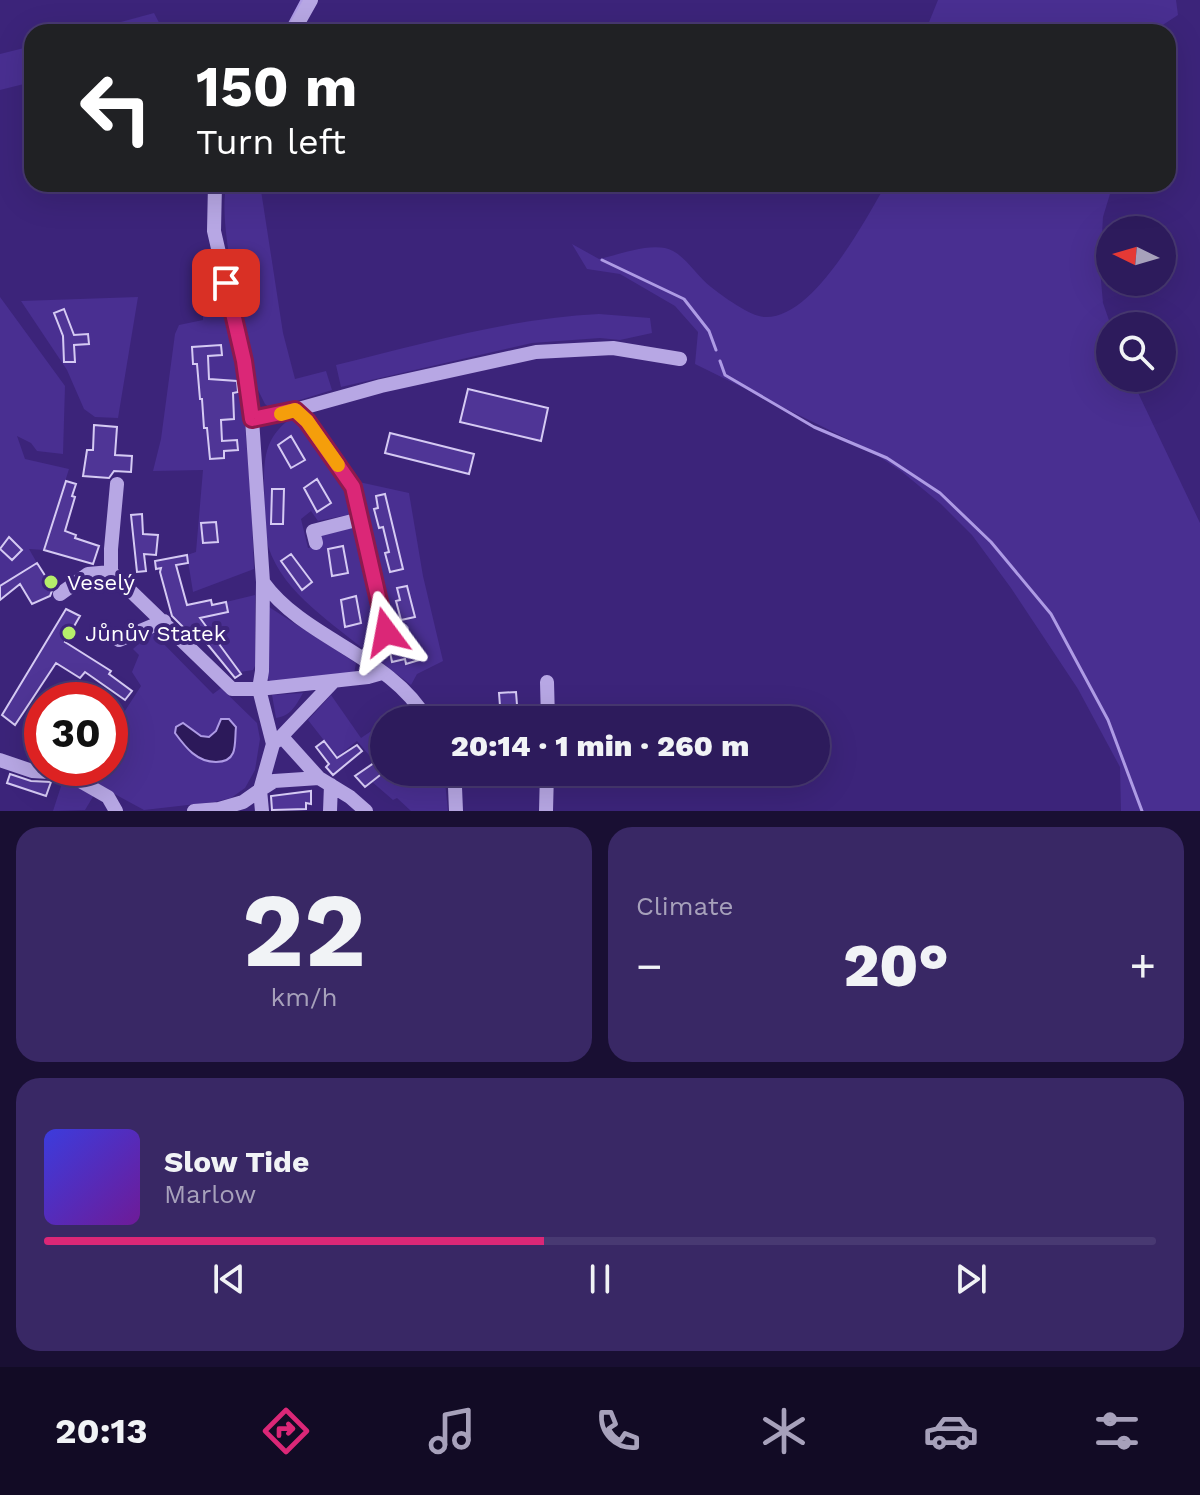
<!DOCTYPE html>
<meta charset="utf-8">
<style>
body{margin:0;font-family:"Work Sans",sans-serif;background:#392865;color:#f1f3f6;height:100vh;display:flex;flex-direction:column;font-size:30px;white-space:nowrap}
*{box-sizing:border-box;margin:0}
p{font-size:26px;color:#a7a1bb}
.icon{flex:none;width:44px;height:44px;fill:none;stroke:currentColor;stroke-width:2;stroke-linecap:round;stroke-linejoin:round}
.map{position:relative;height:811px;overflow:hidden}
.sheet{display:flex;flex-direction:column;gap:16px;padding:16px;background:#190f33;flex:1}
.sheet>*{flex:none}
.guide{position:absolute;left:24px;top:24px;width:1152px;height:168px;border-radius:24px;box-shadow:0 8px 32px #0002,0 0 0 2px #483972;background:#202124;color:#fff;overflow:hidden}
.needle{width:52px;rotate:275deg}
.controls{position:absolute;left:1096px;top:216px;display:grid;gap:16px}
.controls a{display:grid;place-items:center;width:80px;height:80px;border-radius:50%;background:#2d1b5c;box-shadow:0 8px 32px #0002,0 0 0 2px #483972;font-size:40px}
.speed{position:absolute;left:24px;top:682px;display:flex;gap:16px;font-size:40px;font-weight:700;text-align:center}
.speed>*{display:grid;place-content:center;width:104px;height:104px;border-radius:50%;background:#2d1b5c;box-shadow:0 8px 32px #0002,0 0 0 2px #483972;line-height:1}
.speed .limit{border:12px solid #d22;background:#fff;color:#111}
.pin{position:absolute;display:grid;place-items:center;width:68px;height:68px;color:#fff;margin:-34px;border-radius:16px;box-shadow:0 4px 12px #0006}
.me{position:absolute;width:88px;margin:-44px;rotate:347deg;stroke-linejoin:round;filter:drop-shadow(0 0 6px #0008)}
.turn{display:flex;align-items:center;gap:28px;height:168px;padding:0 40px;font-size:36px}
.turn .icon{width:104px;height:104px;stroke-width:2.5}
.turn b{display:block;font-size:56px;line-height:68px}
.big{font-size:60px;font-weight:800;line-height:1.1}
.sheet .card{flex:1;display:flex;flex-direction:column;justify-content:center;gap:12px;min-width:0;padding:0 28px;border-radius:24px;background:#392865}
.sheet .dial{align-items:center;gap:0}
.dial b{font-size:104px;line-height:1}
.song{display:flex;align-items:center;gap:24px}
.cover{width:96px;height:96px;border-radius:12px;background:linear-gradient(135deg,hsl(240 70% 55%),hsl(280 70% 35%))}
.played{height:8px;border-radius:4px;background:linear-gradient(90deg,#db2777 45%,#483972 45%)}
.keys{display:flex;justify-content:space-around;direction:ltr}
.heat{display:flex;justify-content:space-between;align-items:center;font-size:44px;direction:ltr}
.sheet .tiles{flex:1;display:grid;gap:16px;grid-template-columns:1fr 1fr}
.card:last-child{grid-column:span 2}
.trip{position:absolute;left:370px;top:706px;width:460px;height:80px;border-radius:40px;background:#2d1b5c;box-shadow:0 8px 32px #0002,0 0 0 2px #483972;font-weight:800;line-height:80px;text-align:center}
.dock{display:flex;height:128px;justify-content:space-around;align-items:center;background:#120b25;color:#a7a1bb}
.dock .icon{width:56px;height:56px}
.dock .active{color:#db2777}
.dock b{font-size:36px;color:#f1f3f6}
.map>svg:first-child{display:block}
.green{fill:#492f91}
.water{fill:#2c195a;stroke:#ae9be5;stroke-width:2}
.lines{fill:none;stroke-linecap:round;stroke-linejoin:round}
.stream{stroke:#ae9be5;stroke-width:3}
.building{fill:#4f3596;stroke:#d5caf3;stroke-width:2}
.minor{stroke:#b7a7e4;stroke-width:14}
.route-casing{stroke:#8e194d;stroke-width:20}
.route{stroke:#db2777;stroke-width:14}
.slow{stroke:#f59e0b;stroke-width:14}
.poi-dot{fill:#b6ee6b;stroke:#3c247a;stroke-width:3}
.labels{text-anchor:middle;stroke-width:8;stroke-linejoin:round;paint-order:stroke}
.poi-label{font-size:22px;fill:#fff;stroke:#3c247a;text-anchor:start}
</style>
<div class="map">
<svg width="1200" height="811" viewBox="0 0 1200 811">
<rect width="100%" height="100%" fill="#3c247a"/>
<path class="green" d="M 938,0 L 1176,0 L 1178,15 L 1152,32 L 925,32 Z
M 154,13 L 164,32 L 84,32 Z
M 32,46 L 32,82 L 0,90 L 0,54 Z
M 227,184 L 260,184 L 283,333 L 295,379 L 326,371 L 332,390 L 271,409 L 265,404 L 257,388 C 248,344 215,222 227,184 Z
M 884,184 L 1113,184 L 1103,217 L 1100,269 L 1103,303 L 1111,326 L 1110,378 L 1131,378 L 1200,523 L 1200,811 L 1121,811 L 1120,767 L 1078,689 L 1011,588 L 972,535 L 941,504 L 901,471 L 866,448 L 695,364 L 698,332 L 675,306 L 620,274 L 587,269 L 572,244 L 599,259 C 618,255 645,244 665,248 C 684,252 696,276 711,287 C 722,296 750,316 764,317 C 811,320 860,229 881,193 Z
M 211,258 L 240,381 L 230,381 L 230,393 L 241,392 L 243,402 L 251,499 L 254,569 L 193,592 L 187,555 L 196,552 L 203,470 L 153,471 L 161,439 L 175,334 L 179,325 L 203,320 L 202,261 Z
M 0,297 L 65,386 L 63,454 L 37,451 L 31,443 L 17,436 L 25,459 L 69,469 L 56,510 L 61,512 L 54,518 L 49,542 L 46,542 L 44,550 L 29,549 L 37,563 L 0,586 Z
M 138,297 L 118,418 L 95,417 L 84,409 L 67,370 L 21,301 Z
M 599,314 L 650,318 L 652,333 L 620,340 L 600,338 L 532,343 L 341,387 L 336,365 C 422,344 511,318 599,314 Z
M 291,418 L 302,423 L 347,493 L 352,514 L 318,521 L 311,511 L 301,519 L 308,548 L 321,546 L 320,538 L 323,535 L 355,527 L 378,624 L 362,648 C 327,619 276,587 266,538 C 263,520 265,501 264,482 C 264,454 267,436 291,418 Z
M 359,482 L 409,493 L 423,576 L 443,661 L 417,674 L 411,685 L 373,656 L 387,639 L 409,635 L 407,623 L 392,625 Z
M 255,595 L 255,666 L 253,670 L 240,672 L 213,633 L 200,625 L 198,608 L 200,617 L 227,612 L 226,602 Z
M 266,595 L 269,607 L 356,663 L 354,674 L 273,683 L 268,679 Z
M 152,632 L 213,694 L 221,688 L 257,723 L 260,739 L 255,770 L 245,788 L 231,798 L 214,802 L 144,810 L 74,772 L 74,768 L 110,768 L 110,724 L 121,717 L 141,686 L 132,672 L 139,655 L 133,649 Z
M 303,693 C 296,705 291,716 276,718 L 272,695 Z
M 331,695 L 361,738 L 383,723 L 384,761 L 381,758 L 375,762 L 357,741 L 337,757 L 308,720 Z
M 384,772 L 444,772 L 448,811 L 411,811 L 397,798 L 393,800 L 371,781 Z
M 64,777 L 94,795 L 85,810 L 53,811 Z"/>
<path class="water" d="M 221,719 L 229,719 L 236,727 C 235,735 236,746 233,753 C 230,760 223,762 216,762 C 197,762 186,748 175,733 L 176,727 L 183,723 L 201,736 L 209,737 L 216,731 Z"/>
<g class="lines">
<path class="stream" d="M 285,32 L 302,0
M 602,260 L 684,299 L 709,331 L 716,350
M 720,361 L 725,375 L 814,427 L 887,458 L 940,493 L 991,542 L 1051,614 L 1108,720 L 1142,811"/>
</g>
<path class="building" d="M 64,309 L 74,335 L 88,334 L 89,344 L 74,345 L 75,362 L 64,362 L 63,336 L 54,313 Z
M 221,345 L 222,355 L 208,356 L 209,379 L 237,381 L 238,392 L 233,393 L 234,419 L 221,420 L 222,441 L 237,440 L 238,450 L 224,451 L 224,458 L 210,459 L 207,428 L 204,428 L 202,399 L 200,399 L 197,364 L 193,364 L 192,347 Z
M 468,389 L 548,408 L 541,441 L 460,422 Z
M 94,425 L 117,427 L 115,455 L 132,456 L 131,472 L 114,471 L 109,478 L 83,476 L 87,450 L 93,450 Z
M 390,433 L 474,454 L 469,474 L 385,453 Z
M 291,436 L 305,460 L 291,468 L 278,445 Z
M 317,479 L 331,503 L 317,512 L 304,488 Z
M 66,481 L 76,484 L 72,496 L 75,497 L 65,531 L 76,535 L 75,538 L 99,546 L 93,564 L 44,550 Z
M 272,489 L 284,489 L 283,524 L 271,524 Z
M 385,494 L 403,569 L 390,572 L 385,553 L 389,552 L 383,527 L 379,528 L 374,509 L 378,508 L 376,496 Z
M 142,514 L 143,534 L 158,535 L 156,555 L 144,554 L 146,571 L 137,572 L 131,515 Z
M 216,522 L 218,542 L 203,543 L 201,523 Z
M 9,537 L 22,550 L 12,560 L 0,549 Z
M 343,546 L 348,573 L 332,576 L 328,549 Z
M 291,554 L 312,582 L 302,590 L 281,561 Z
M 187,555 L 188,563 L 176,565 L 187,605 L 211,600 L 212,605 L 226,602 L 228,612 L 200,618 L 241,674 L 235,678 L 200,635 L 195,639 L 172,616 L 160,572 L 161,568 L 156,569 L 155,561 Z
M 37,563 L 53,588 L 50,596 L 32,604 L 20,584 L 0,600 L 0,586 Z
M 407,586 L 415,617 L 401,620 L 396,601 L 400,600 L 397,588 Z
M 356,596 L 361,623 L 345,627 L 341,600 Z
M 66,609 L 80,616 L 65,642 L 111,671 L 109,674 L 132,691 L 125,700 L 85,672 L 80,678 L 56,663 L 15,725 L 2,715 Z
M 415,642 L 419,660 L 406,664 L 405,659 L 392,662 L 390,652 L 402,649 L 401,645 Z
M 516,692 L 518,718 L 501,719 L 499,693 Z
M 324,741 L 337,758 L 357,745 L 362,751 L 333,775 L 326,767 L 329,764 L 316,747 Z
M 384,756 L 384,772 L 365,787 L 355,776 Z
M 10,774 L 31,781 L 51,782 L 46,796 L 7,783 Z
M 311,791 L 311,804 L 306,803 L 306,809 L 272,810 L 271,796 Z"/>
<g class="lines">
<path class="minor" d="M 293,32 L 311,0
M 295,410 L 307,421 L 353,487 L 386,632 L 402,630
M 252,419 L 295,410 L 381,386 L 536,352 L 613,348 L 680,359
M 316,543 L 313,531 L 360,519
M 111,572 L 111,549 L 117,484
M 263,582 C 305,640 391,656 427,720
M 60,594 L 88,574 L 111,572 L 232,689 L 259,689 L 368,677 L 382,673
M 119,640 L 164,621
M 368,653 L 386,632
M 547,682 L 548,720
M 282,737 L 319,778 L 350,797 L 366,811
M 277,741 L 334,681
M 0,760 L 32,771 L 66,773 L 108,797 L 116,811
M 450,772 L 455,787 L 456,811
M 194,811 L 219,809 L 243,802 L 260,790 L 273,744 L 259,689 L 262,671 L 263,582 L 252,419 L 244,361 L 214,231 L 215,184
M 262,811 L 260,790 L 274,781 L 319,778
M 330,811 L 331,785
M 546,811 L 547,772"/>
</g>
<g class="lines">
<defs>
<path id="route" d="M 226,283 L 244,361 L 252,419 L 295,410 L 307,421 L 353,487 L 386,632"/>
</defs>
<use href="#route" class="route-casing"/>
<use href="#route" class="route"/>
<path class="slow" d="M 281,414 L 295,410 L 307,421 L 338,465"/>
</g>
<g class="poi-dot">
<circle cx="51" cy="582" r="8"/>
<circle cx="69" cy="633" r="8"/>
</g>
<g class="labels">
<g class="poi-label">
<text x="67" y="590">Veselý</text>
<text x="85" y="641">Jůnův Statek</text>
</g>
</g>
</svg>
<div class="controls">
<a><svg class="needle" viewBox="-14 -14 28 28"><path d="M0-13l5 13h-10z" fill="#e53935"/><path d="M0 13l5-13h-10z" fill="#a7a1bb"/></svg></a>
<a><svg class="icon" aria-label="search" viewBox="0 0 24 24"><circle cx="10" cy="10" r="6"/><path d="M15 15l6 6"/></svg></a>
</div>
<div class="speed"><div class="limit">30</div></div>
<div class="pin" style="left:226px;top:283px;background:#d93025"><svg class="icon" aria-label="arrive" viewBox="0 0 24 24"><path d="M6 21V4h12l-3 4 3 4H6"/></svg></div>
<svg class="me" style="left:386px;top:632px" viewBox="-20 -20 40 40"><path d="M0-17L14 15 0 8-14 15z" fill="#db2777" stroke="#fff" stroke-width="4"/></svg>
<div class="trip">20:14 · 1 min · 260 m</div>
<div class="guide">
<div class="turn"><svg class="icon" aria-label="left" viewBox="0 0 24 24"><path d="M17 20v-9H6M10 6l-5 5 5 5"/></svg><div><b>150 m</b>Turn left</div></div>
</div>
</div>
<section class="sheet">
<div class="tiles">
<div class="card dial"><b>22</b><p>km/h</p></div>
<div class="card"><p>Climate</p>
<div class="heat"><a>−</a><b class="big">20°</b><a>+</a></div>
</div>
<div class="card">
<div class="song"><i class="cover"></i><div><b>Slow Tide</b><p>Marlow</p></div></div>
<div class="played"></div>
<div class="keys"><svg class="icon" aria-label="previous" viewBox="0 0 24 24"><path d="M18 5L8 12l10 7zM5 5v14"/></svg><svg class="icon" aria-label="pause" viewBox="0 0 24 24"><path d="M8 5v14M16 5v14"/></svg><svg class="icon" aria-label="next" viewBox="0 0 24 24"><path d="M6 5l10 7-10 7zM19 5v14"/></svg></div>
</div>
</div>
</section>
<nav class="dock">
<b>20:13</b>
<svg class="icon active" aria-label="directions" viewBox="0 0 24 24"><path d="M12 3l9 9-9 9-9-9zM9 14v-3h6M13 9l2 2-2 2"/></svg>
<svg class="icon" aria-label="music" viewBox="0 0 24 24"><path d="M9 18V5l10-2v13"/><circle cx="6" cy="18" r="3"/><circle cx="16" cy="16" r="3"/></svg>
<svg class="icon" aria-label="phone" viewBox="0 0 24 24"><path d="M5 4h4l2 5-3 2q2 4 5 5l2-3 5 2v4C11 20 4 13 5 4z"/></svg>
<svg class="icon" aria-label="climate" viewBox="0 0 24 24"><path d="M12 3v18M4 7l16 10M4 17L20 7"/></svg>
<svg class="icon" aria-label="car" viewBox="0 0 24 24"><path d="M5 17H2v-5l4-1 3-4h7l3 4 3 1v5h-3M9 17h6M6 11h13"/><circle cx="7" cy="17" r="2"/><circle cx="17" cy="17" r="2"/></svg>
<svg class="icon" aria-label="filters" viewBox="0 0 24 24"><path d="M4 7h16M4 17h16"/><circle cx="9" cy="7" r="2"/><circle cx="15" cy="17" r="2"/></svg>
</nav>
